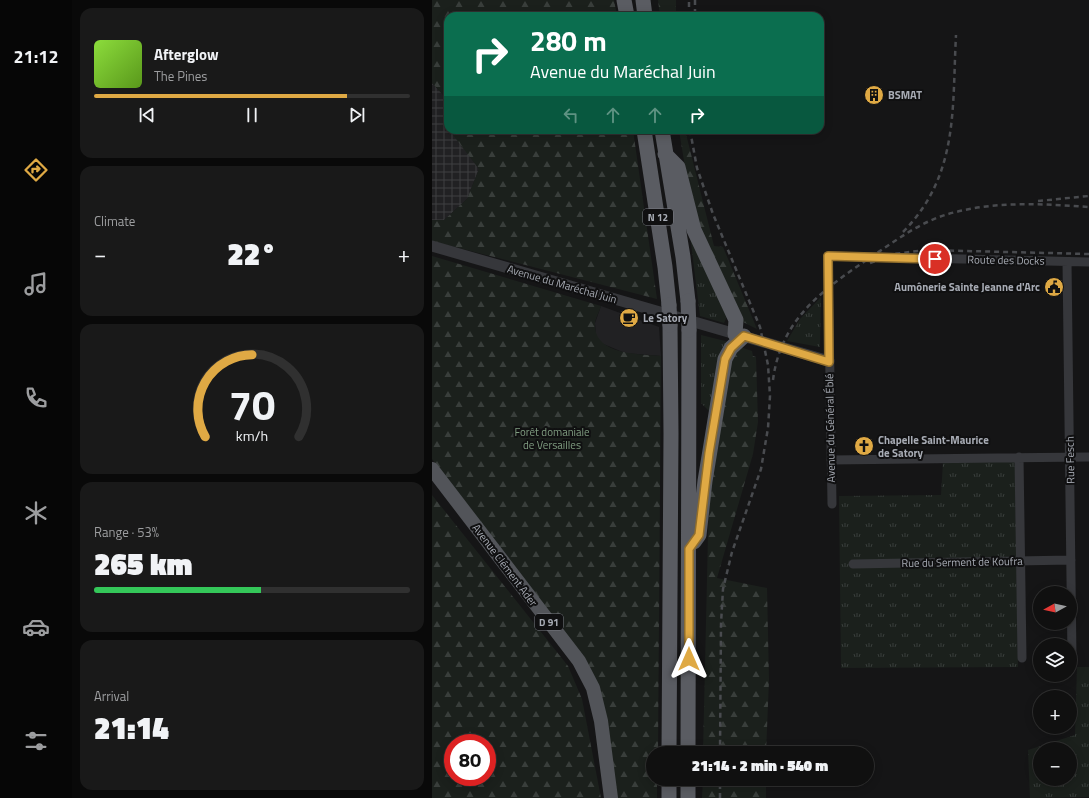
<!DOCTYPE html>
<meta charset="utf-8">
<style>
body{margin:0;font-family:"Titillium Web",sans-serif;background:#191919;color:#f1f3f6;height:100vh;display:flex;flex-direction:column;font-size:15px;white-space:nowrap}
*{box-sizing:border-box;margin:0}
p{font-size:13px;color:#9c9d9f}
.icon{flex:none;width:22px;height:22px;fill:none;stroke:currentColor;stroke-width:2;stroke-linecap:round;stroke-linejoin:round}
.map{position:relative;flex:1;overflow:hidden}
.panel{display:flex;flex-direction:column;gap:8px;padding:8px;background:#090909;width:360px}
.panel>*{flex:none}
.top-card{position:absolute;left:12px;top:12px;width:380px;height:122px;border-radius:12px;box-shadow:0 2px 10px #0003,0 0 0 1px #303030;background:#0b6e4f;color:#fff;overflow:hidden}
.needle{width:26px;rotate:262deg}
.controls{position:absolute;left:601px;top:586px;display:grid;gap:8px}
.controls a{display:grid;place-items:center;width:44px;height:44px;border-radius:50%;background:#101010;box-shadow:0 2px 10px #0003,0 0 0 1px #303030;font-size:20px}
.speed{position:absolute;left:12px;top:734px;display:flex;gap:8px;font-size:20px;font-weight:700;text-align:center}
.speed>*{display:grid;place-content:center;width:52px;height:52px;border-radius:50%;background:#101010;box-shadow:0 2px 10px #0003,0 0 0 1px #303030;line-height:1}
.speed .limit{border:6px solid #d22;background:#fff;color:#111}
.pin{position:absolute;display:grid;place-items:center;width:34px;height:34px;color:#fff;margin:-17px;border:2px solid #fff;border-radius:50%;box-shadow:0 1px 4px #0007}
.me{position:absolute;width:44px;margin:-22px;rotate:0deg;stroke-linejoin:round;filter:drop-shadow(0 0 3px #0008)}
.turn{display:flex;align-items:center;gap:14px;height:84px;padding:0 20px;font-size:18px}
.turn .icon{width:52px;height:52px;stroke-width:2.5}
.turn b{display:block;font-size:28px;line-height:34px}
.lanes{display:flex;align-items:center;height:38px;padding:0 20px;background:#0003;justify-content:center;gap:20px;direction:ltr}
.lanes .off{opacity:.35}
.big{font-size:30px;font-weight:800;line-height:1.1}
.panel .widget{flex:1;display:flex;flex-direction:column;justify-content:center;gap:6px;min-width:0;padding:0 14px;border-radius:12px;background:#191919}
.panel .dial{align-items:center;gap:0}
.dial svg{height:104px;overflow:visible;fill:none;stroke:#303030;stroke-width:7;stroke-linecap:round;text-anchor:middle}
.dial text{fill:#f1f3f6;stroke:none}
.song{display:flex;align-items:center;gap:12px}
.cover{width:48px;height:48px;border-radius:6px;background:linear-gradient(135deg,hsl(90 70% 55%),hsl(90 70% 35%))}
.played{height:4px;border-radius:2px;background:linear-gradient(90deg,#dfa944 80%,#303030 80%)}
.keys{display:flex;justify-content:space-around;direction:ltr}
.heat{display:flex;justify-content:space-between;align-items:center;font-size:22px;direction:ltr}
.charge{height:6px;border-radius:3px;background:linear-gradient(90deg,#34c759 53%,#303030 0)}
.trip{position:absolute;left:214px;top:746px;width:228px;height:40px;border-radius:20px;background:#101010;box-shadow:0 2px 10px #0003,0 0 0 1px #303030;font-weight:800;line-height:40px;text-align:center}
main{display:flex;flex:1;min-height:0}
.dock{display:flex;flex-direction:column;width:72px;justify-content:space-around;align-items:center;background:#060606;color:#9c9d9f}
.dock .icon{width:28px;height:28px}
.dock .selected{color:#dfa944}
.dock b{font-size:18px;color:#f1f3f6}
.map>svg:first-child{display:block}
.built{fill:#212123}
.industrial{fill:url(#industrial-grid)}
.grass{fill:url(#grass-tufts);fill-rule:evenodd}
.forest{fill:url(#forest-firs);fill-rule:evenodd}
.lines{fill:none;stroke-linecap:round;stroke-linejoin:round}
.minor{stroke:#36373b;stroke-width:9}
.tertiary{stroke:#36373b;stroke-width:11}
.primary{stroke:#525459;stroke-width:14}
.trunk{stroke:#5a5c62;stroke-width:15}
.rail{stroke:#494b4f;stroke-width:2.5;stroke-dasharray:5 4;stroke-linecap:butt}
.trunk-bridge{stroke:#5a5c62;stroke-width:15}
.route-casing{stroke:#916e2c;stroke-width:10}
.route{stroke:#dfa944;stroke-width:7}
.labels{text-anchor:middle;stroke-width:4;stroke-linejoin:round;paint-order:stroke}
.shield{fill:#101011;stroke:#7a7d84;stroke-width:1}
.shield-label{font-size:10px;font-weight:bold;fill:#a8acb5}
.poi-label{font-size:11px;font-weight:bold;fill:#a8acb5;stroke:#101011;text-anchor:start}
.street-label{font-size:11px;fill:#a8acb5;stroke:#101011}
.park-label{font-size:11px;fill:#819e82;stroke:#101011}
</style>
<main>
<nav class="dock">
<b>21:12</b>
<svg class="icon selected" aria-label="directions" viewBox="0 0 24 24"><path d="M12 3l9 9-9 9-9-9zM9 14v-3h6M13 9l2 2-2 2"/></svg>
<svg class="icon" aria-label="music" viewBox="0 0 24 24"><path d="M9 18V5l10-2v13"/><circle cx="6" cy="18" r="3"/><circle cx="16" cy="16" r="3"/></svg>
<svg class="icon" aria-label="phone" viewBox="0 0 24 24"><path d="M5 4h4l2 5-3 2q2 4 5 5l2-3 5 2v4C11 20 4 13 5 4z"/></svg>
<svg class="icon" aria-label="climate" viewBox="0 0 24 24"><path d="M12 3v18M4 7l16 10M4 17L20 7"/></svg>
<svg class="icon" aria-label="car" viewBox="0 0 24 24"><path d="M5 17H2v-5l4-1 3-4h7l3 4 3 1v5h-3M9 17h6M6 11h13"/><circle cx="7" cy="17" r="2"/><circle cx="17" cy="17" r="2"/></svg>
<svg class="icon" aria-label="filters" viewBox="0 0 24 24"><path d="M4 7h16M4 17h16"/><circle cx="9" cy="7" r="2"/><circle cx="15" cy="17" r="2"/></svg>
</nav>
<section class="panel">
<div class="widget">
<div class="song"><i class="cover"></i><div><b>Afterglow</b><p>The Pines</p></div></div>
<div class="played"></div>
<div class="keys"><svg class="icon" aria-label="previous" viewBox="0 0 24 24"><path d="M18 5L8 12l10 7zM5 5v14"/></svg><svg class="icon" aria-label="pause" viewBox="0 0 24 24"><path d="M8 5v14M16 5v14"/></svg><svg class="icon" aria-label="next" viewBox="0 0 24 24"><path d="M6 5l10 7-10 7zM19 5v14"/></svg></div>
</div>
<div class="widget"><p>Climate</p>
<div class="heat"><a>−</a><b class="big">22°</b><a>+</a></div>
</div>
<div class="widget dial"><svg viewBox="0 0 100 80">
<path d="M14 69A42 42 0 1 1 86 69"/>
<path d="M14 69A42 42 0 0 1 50 6" stroke="#dfa944"/>
<text x="50" y="56" font-size="32" font-weight="700">70</text>
<text x="50" y="72" font-size="11">km/h</text>
</svg></div>
<div class="widget"><p>Range · 53%</p><b class="big">265 km</b><div class="charge"></div></div>
<div class="widget"><p>Arrival</p><b class="big">21:14</b></div>
</section>
<div class="map">
<svg width="657" height="798" viewBox="0 0 657 798">
<defs>
<pattern id="industrial-grid" width="8" height="8" patternUnits="userSpaceOnUse"><rect width="8" height="8" fill="#212123"/><path d="M0 4h8M4 0v8" fill="none" stroke="#3e3f41"/></pattern>
<pattern id="grass-tufts" width="24" height="20" patternUnits="userSpaceOnUse"><rect width="24" height="20" fill="#1b201c"/><path d="M3 7l-1-3M5 7V3M7 7l1-3M15 17l-1-3M17 17v-4M19 17l1-3" fill="none" stroke="#393e3b"/></pattern>
<pattern id="forest-firs" width="22" height="20" patternUnits="userSpaceOnUse"><rect width="22" height="20" fill="#1b201c"/><path d="M5 1l3.5 6h-7zM16 11l3.5 6h-7z" fill="#393e3b"/></pattern>
</defs>
<rect width="100%" height="100%" fill="#151516"/>
<path class="built" d="M 169,306 L 227,327 L 229,356 L 193,353 L 169,343 L 164,336 L 163,323 Z"/>
<path class="industrial" d="M 0,83 L 16,100 L 16,130 L 26,130 L 22,135 L 47,169 L 35,199 L 12,220 L 0,220 Z"/>
<path class="grass" d="M 258,235 L 297,312 L 292,323 L 268,316 Z
M 389,297 L 388,347 L 355,341 L 368,319 Z
M 269,335 L 297,342 L 278,412 L 269,403 Z
M 583,461 L 586,667 L 409,668 L 407,496 L 509,495 L 511,462 Z
M 645,667 L 657,667 L 657,797 L 598,798 L 596,750 L 643,735 ZM 608,749 L 638,749 L 638,779 L 608,779 Z"/>
<path class="forest" d="M 0,0 L 182,0 L 185,16 L 16,16 L 16,100 L 0,83 Z
M 226,0 L 244,0 L 244,16 L 228,16 Z
M 26,130 L 201,130 L 225,299 L 0,241 L 0,220 L 12,220 L 35,199 L 47,169 L 21,135 Z
M 247,130 L 253,130 L 282,246 L 291,247 L 325,329 L 311,322 L 281,261 L 264,215 L 254,173 Z
M 0,256 L 169,306 C 167,312 163,319 163,324 C 162,355 207,354 229,356 L 226,753 L 221,753 L 221,779 L 225,779 L 225,798 L 180,798 L 150,659 L 0,459 Z
M 308,347 L 320,351 L 321,356 L 324,357 L 326,422 L 321,454 L 285,578 L 335,588 L 337,680 L 334,753 L 271,753 L 277,492 L 300,356 Z
M 0,495 L 136,666 L 150,699 L 169,798 L 0,798 ZM 21,743 L 55,743 L 55,777 L 21,777 Z
M 271,779 L 334,779 L 334,798 L 270,798 Z"/>
<g class="lines">
<path class="minor" d="M 635,262 L 640,658
M 587,457 L 590,658
M 399,460 L 657,457
M 400,504 L 396,256 L 657,262
M 421,564 L 639,560"/>
<path class="tertiary" d="M 0,246 L 397,361"/>
<path class="primary" d="M 0,469 L 147,661 L 161,688 L 169,721 L 179,798"/>
<path class="trunk" d="M 192,0 L 195,16
M 211,0 L 213,16
M 212,130 L 233,267 L 237,305
M 230,130 L 251,257 L 256,301
M 233,154 L 246,167 L 262,230 L 304,320 L 303,334
M 262,542 L 267,535 L 273,481 L 293,359 L 299,348 L 312,336
M 237,753 L 239,434 L 238,325
M 256,753 L 257,330
M 237,798 L 237,779
M 256,798 L 256,779"/>
<path class="rail" d="M 263,0 L 263,16
M 257,16 L 257,0
M 258,130 L 265,168 L 281,214 L 328,327 L 336,365 L 338,396 L 336,428 L 329,469 L 300,552 L 291,589 L 289,624 L 288,753
M 606,201 L 657,196
M 471,232 C 527,175 520,109 524,35
M 438,263 L 462,254 L 494,250 L 657,254
M 341,380 C 349,318 392,289 439,257 C 466,239 492,219 524,212 C 567,201 614,204 657,207
M 288,798 L 288,779"/>
<path class="trunk-bridge" d="M 256,301 L 257,330
M 237,305 L 238,325"/>
</g>
<g class="lines">
<defs>
<path id="route" d="M 257,659 L 257,549 L 267,535 L 277,453 L 293,359 L 299,348 L 312,336 L 397,362 L 396,256 L 503,259"/>
</defs>
<use href="#route" class="route-casing"/>
<use href="#route" class="route"/>
</g>
<defs>
<symbol id="building-disc" viewBox="-11 -11 22 22"><circle r="9.5" fill="#dfa944" stroke="#101011"/><path d="M-4-6H4V6H1V3H-1V6H-4ZM-2.5-4.3h1.7v1.8h-1.7ZM.8-4.3h1.7v1.8H.8ZM-2.5-1h1.7V.8h-1.7ZM.8-1h1.7V.8H.8Z" fill="#111"/></symbol>
<symbol id="civic-disc" viewBox="-11 -11 22 22"><circle r="9.5" fill="#dfa944" stroke="#101011"/><path d="M-.6-6.5H3V-4.5H.6V-3L4-1V1h2V6H-6V1h2V-1L-.6-3ZM-1.2 2.5V6h2.4V2.5Z" fill="#111"/></symbol>
<symbol id="cafe-disc" viewBox="-11 -11 22 22"><circle r="9.5" fill="#dfa944" stroke="#101011"/><path d="M-5.5-4.5H6V0H3Q3 3.5 0 3.5H-2.5Q-5.5 3.5-5.5 0ZM3-3.2v2h1.7v-2ZM-6 4.5H4V6H-6Z" fill="#111"/></symbol>
<symbol id="church-disc" viewBox="-11 -11 22 22"><circle r="9.5" fill="#dfa944" stroke="#101011"/><path d="M-1.2-6h2.4v3.5h3.3v2.4h-3.3V6h-2.4V-.1h-3.3v-2.4h3.3Z" fill="#111"/></symbol>
</defs>
<g fill-rule="evenodd">
<use href="#building-disc" x="431" y="84" width="22" height="22"/>
<use href="#civic-disc" x="611" y="276" width="22" height="22"/>
<use href="#cafe-disc" x="186" y="307" width="22" height="22"/>
<use href="#church-disc" x="421" y="435" width="22" height="22"/>
</g>
<g class="labels">
<g class="shield">
<rect x="211" y="209" width="30" height="16" rx="3"/>
<rect x="103" y="614" width="28" height="16" rx="3"/>
</g>
<g class="shield-label">
<text x="226" y="221">N 12</text>
<text x="117" y="626">D 91</text>
</g>
<g class="poi-label">
<text x="456" y="99">BSMAT</text>
<text x="608" y="291" text-anchor="end">Aumônerie Sainte Jeanne d'Arc</text>
<text x="211" y="322">Le Satory</text>
<text x="446" y="444">Chapelle Saint-Maurice<tspan x="446" dy="13">de Satory</tspan></text>
</g>
<g class="street-label">
<text transform="translate(574 260) rotate(1)" y="4">Route des Docks</text>
<text transform="translate(130 284) rotate(16)" y="4">Avenue du Maréchal Juin</text>
<text transform="translate(398 428) rotate(-91)" y="4">Avenue du Général Éblé</text>
<text transform="translate(638 460) rotate(-91)" y="4">Rue Fesch</text>
<text transform="translate(530 562) rotate(-1)" y="4">Rue du Serment de Koufra</text>
<text transform="translate(73 565) rotate(53)" y="4">Avenue Clément Ader</text>
</g>
<g class="park-label">
<text x="120" y="436">Forêt domaniale<tspan x="120" dy="13">de Versailles</tspan></text>
</g>
</g>
</svg>
<div class="controls">
<a><svg class="needle" viewBox="-14 -14 28 28"><path d="M0-13l5 13h-10z" fill="#e53935"/><path d="M0 13l5-13h-10z" fill="#9c9d9f"/></svg></a>
<a><svg class="icon" aria-label="layers" viewBox="0 0 24 24"><path d="M12 4l9 5-9 5-9-5zM3 14l9 5 9-5"/></svg></a>
<a>+</a>
<a>−</a>
</div>
<div class="speed"><div class="limit">80</div></div>
<div class="pin" style="left:503px;top:259px;background:#d93025"><svg class="icon" aria-label="arrive" viewBox="0 0 24 24"><path d="M6 21V4h12l-3 4 3 4H6"/></svg></div>
<svg class="me" style="left:257px;top:659px" viewBox="-20 -20 40 40"><path d="M0-17L14 15 0 8-14 15z" fill="#dfa944" stroke="#fff" stroke-width="4"/></svg>
<div class="trip">21:14 · 2 min · 540 m</div>
<div class="top-card">
<div class="turn"><svg class="icon" aria-label="right" viewBox="0 0 24 24"><path d="M7 20v-9h11M14 6l5 5-5 5"/></svg><div><b>280 m</b>Avenue du Maréchal Juin</div></div>
<div class="lanes"><svg class="icon off" aria-label="left" viewBox="0 0 24 24"><path d="M17 20v-9H6M10 6l-5 5 5 5"/></svg><svg class="icon off" aria-label="ahead" viewBox="0 0 24 24"><path d="M12 20V5M6 11l6-6 6 6"/></svg><svg class="icon off" aria-label="ahead" viewBox="0 0 24 24"><path d="M12 20V5M6 11l6-6 6 6"/></svg><svg class="icon" aria-label="right" viewBox="0 0 24 24"><path d="M7 20v-9h11M14 6l5 5-5 5"/></svg></div>
</div>
</div>
</main>
